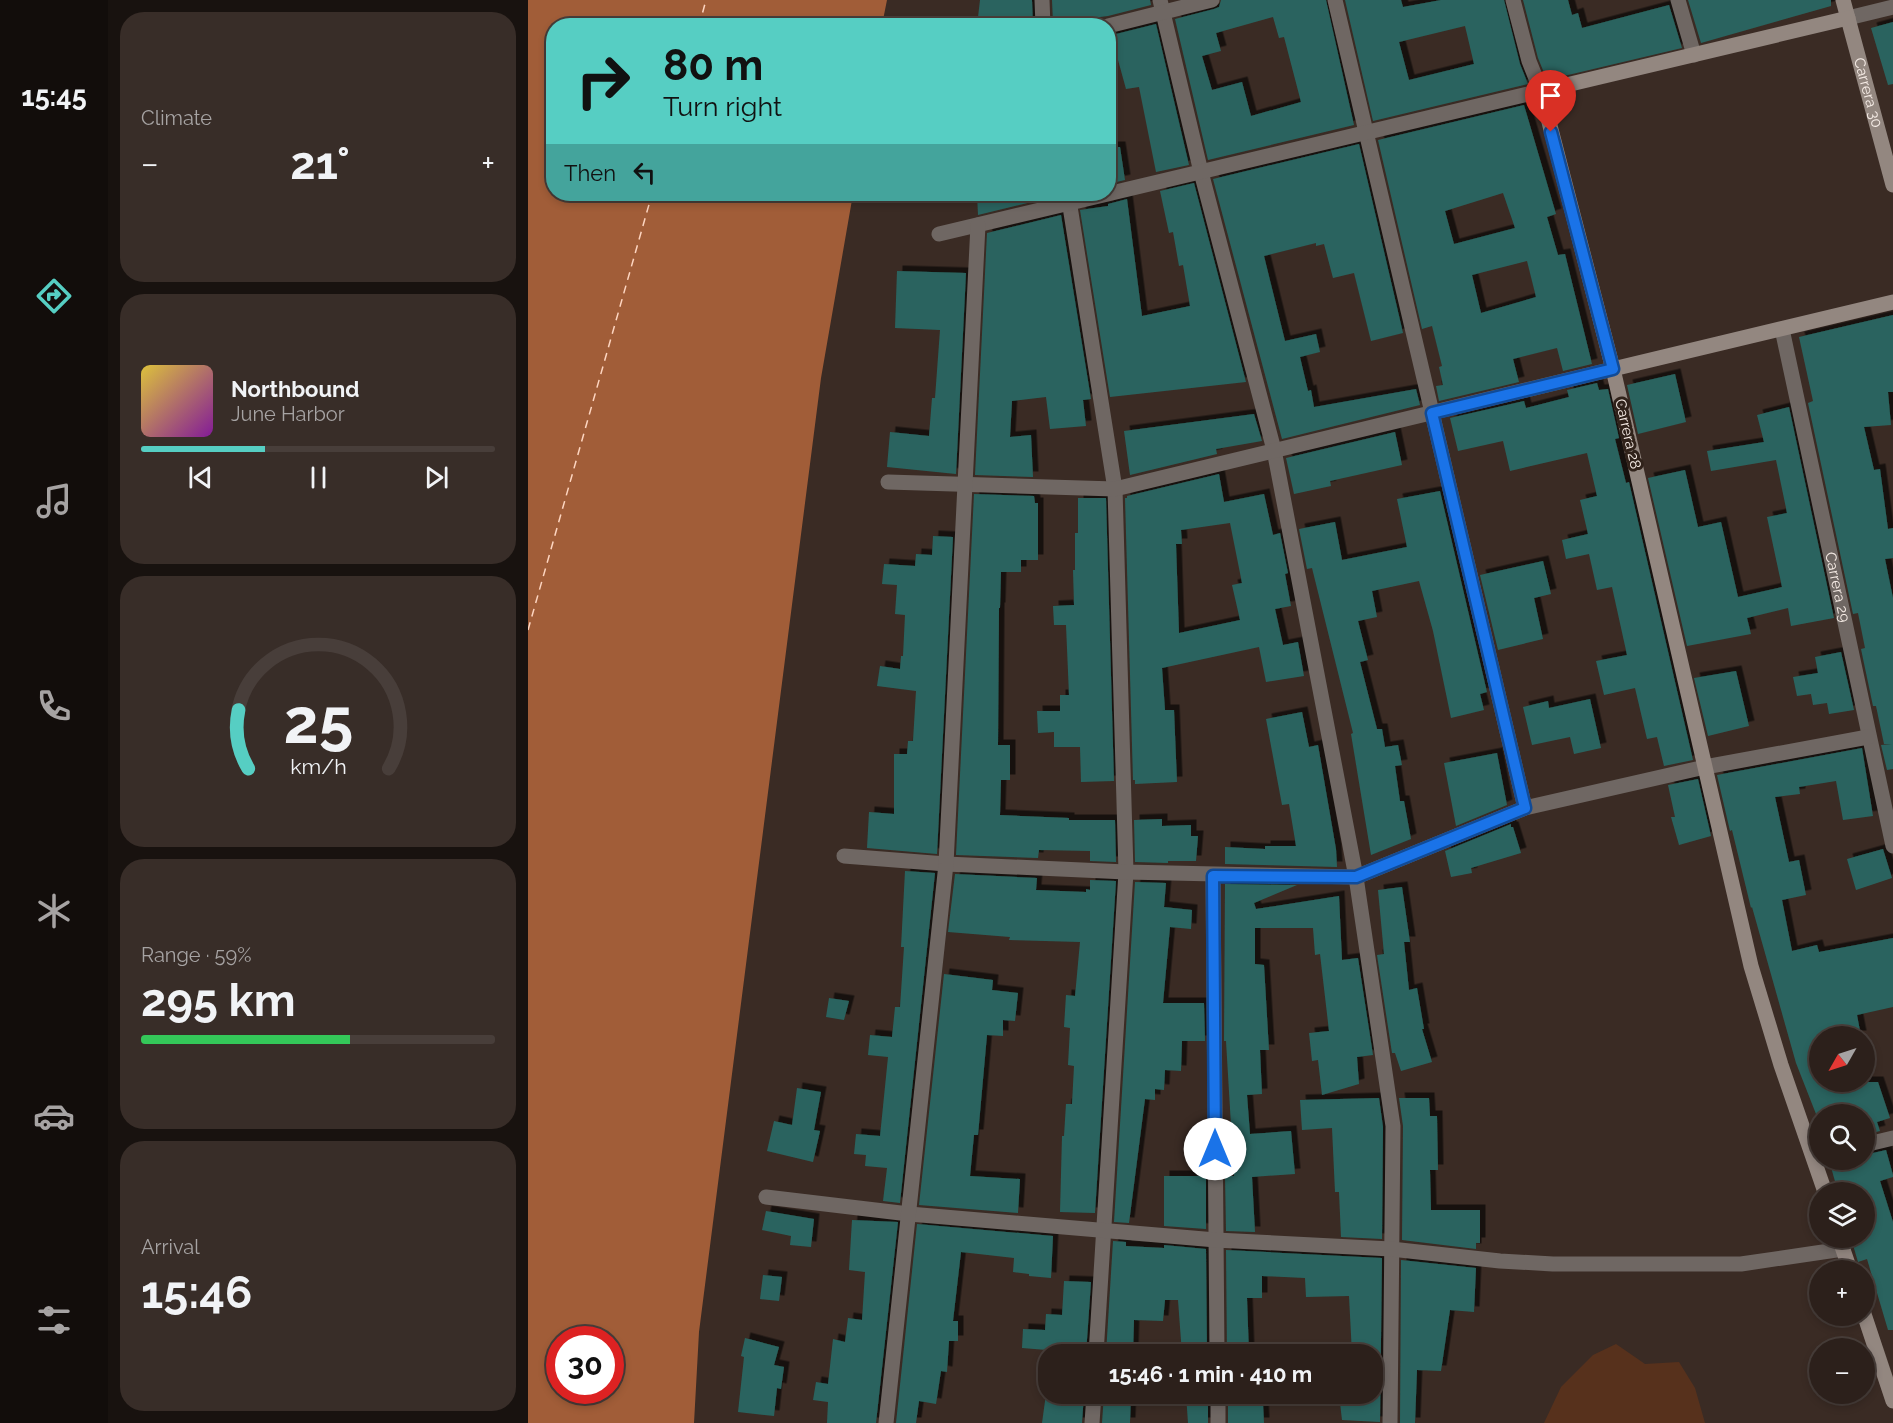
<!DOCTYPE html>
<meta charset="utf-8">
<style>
body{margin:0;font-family:Raleway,sans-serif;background:#382d28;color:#f1f3f6;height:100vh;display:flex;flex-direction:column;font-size:22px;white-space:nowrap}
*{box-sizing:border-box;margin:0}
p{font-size:20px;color:#a6a3a3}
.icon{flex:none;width:33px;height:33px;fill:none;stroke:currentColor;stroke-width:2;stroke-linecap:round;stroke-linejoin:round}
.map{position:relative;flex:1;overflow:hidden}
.details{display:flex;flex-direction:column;gap:12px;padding:12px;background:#18120f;width:420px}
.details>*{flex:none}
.top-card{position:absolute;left:18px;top:18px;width:570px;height:183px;border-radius:24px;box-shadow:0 3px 9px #0003,0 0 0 2px #483e3a;background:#56cec3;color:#111;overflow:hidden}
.needle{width:39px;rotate:231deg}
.buttons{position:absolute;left:1281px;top:1026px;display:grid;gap:12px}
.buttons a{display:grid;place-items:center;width:66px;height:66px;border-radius:50%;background:#2c201b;box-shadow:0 3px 9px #0003,0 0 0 2px #483e3a;font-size:30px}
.speed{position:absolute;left:18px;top:1326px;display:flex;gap:12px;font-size:30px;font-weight:700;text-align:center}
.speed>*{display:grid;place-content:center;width:78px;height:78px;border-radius:50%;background:#2c201b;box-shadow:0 3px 9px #0003,0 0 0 2px #483e3a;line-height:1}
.speed .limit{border:9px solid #d22;background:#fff;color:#111}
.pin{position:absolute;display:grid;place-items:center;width:51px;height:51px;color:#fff;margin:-62px -26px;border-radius:50% 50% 50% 0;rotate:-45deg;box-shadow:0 0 6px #0007}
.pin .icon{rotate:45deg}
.me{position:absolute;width:66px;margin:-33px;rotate:0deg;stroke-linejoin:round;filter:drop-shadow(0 0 4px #0008)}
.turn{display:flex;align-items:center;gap:21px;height:126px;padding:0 18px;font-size:27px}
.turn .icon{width:78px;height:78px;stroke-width:2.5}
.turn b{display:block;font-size:42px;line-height:51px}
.then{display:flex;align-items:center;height:57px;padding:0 18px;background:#0003;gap:12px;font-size:22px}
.big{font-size:45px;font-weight:700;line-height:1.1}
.details .card{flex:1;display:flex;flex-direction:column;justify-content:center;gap:9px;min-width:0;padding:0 21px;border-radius:24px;background:#382d28}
.details .dial{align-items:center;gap:0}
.dial svg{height:156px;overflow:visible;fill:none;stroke:#483e3a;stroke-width:7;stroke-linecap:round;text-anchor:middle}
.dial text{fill:#f1f3f6;stroke:none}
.song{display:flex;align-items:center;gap:18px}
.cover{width:72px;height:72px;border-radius:9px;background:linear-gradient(135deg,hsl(50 70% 55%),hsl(290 70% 35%))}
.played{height:6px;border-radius:3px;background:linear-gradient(90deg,#56cec3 35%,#483e3a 35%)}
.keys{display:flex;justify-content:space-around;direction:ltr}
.heat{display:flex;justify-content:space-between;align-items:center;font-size:33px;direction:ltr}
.charge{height:9px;border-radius:4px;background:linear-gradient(90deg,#34c759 59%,#483e3a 0)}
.trip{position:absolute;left:510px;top:1344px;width:345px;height:60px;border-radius:24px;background:#2c201b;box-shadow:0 3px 9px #0003,0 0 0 2px #483e3a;font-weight:700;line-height:60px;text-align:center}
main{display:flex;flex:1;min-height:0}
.tabs{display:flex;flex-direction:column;width:108px;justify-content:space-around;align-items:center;background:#120d0b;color:#a6a3a3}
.tabs .icon{width:42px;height:42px}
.tabs .selected{color:#56cec3}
.tabs b{font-size:27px;color:#f1f3f6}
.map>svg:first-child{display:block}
.green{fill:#57311c}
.water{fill:#a15d38;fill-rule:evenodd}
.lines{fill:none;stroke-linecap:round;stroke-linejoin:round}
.ferry{stroke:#fdd5c0;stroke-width:1.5;stroke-dasharray:8 6;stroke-linecap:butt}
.building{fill:#29645f;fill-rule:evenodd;filter:url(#shadow)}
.minor{stroke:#6f6763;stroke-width:15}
.secondary{stroke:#938780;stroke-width:15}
.route-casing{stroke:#114b97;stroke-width:15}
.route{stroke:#1a73e8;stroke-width:10}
.labels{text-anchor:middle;stroke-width:6;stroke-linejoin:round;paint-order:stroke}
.street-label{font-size:15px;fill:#f6ece6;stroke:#30221a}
</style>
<main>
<nav class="tabs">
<b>15:45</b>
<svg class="icon selected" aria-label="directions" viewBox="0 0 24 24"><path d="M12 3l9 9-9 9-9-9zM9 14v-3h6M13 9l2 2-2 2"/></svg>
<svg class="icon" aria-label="music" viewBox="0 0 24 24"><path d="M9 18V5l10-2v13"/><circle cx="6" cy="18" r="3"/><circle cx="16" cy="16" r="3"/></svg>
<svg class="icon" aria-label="phone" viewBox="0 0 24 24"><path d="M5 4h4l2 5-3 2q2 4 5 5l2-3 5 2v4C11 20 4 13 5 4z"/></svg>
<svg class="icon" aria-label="climate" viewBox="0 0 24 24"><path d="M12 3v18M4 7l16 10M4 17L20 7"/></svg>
<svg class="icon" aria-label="car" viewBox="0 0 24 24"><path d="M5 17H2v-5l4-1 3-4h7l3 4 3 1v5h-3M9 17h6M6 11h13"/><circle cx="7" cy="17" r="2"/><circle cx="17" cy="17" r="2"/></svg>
<svg class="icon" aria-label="filters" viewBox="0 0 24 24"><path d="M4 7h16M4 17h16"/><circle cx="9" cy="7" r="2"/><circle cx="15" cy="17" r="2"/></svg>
</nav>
<section class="details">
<div class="card"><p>Climate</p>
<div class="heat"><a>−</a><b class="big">21°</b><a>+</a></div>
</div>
<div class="card">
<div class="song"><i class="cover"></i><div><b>Northbound</b><p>June Harbor</p></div></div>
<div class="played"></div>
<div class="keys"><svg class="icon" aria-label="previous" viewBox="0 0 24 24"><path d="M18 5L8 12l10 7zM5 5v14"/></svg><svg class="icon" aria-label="pause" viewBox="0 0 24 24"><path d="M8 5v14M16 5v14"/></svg><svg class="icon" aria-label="next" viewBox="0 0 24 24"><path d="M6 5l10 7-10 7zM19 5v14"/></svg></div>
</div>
<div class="card dial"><svg viewBox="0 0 100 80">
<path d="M14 69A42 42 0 1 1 86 69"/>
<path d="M14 69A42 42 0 0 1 9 39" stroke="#56cec3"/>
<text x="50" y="56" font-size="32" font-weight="700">25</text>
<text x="50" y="72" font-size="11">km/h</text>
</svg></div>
<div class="card"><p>Range · 59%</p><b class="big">295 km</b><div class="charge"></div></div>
<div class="card"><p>Arrival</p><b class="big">15:46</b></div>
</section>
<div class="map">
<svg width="1365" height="1423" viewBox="0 0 1365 1423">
<defs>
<filter id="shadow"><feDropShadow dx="5.5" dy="-5.5" stdDeviation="0" flood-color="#0009"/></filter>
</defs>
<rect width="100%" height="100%" fill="#3a2b24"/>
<path class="green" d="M 1088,1344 L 1117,1364 L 1151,1362 L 1167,1388 L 1177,1423 L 1016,1423 L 1033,1387 L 1065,1355 Z"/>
<path class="water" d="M 0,0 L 359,0 L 354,25 L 26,26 L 26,194 L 325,194 L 293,378 L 171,1332 L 166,1423 L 0,1423 ZM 32,1340 L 82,1340 L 82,1390 L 32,1390 Z"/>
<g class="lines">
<path class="ferry" d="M 171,26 L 178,0
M 0,630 L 124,194"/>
</g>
<path class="building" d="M 452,0 L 504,0 L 505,26 L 449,26 Z
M 524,0 L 622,0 L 623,5 L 580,16 L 525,23 Z
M 693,0 L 798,0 L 826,125 L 680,160 L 647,19 L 686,9 L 691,7 ZM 745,17 L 751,38 L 756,37 L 773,102 L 723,116 L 714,82 L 684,90 L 674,56 L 693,51 L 688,33 Z
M 817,0 L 873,0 L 875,7 L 913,0 L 976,0 L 992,64 L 1000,84 L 845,121 ZM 937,26 L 946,64 L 881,80 L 871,42 Z
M 995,0 L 1040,0 L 1044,15 L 1050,13 L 1054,28 L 1141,5 L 1154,48 L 1019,80 L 1010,58 Z
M 1160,0 L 1303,0 L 1303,6 L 1173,43 Z
M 1365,22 L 1365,84 L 1360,85 L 1343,28 Z
M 628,24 L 661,165 L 628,172 L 611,87 L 598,89 L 590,60 L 580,63 L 580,36 Z
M 996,105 L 1028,214 L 1019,217 L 1030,255 L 1037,254 L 1064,364 L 1035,371 L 1029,348 L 985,359 L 991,382 L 911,401 L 908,386 L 915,385 L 911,367 L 914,366 L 904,326 L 894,329 L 850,140 ZM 975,193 L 987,228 L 926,244 L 917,211 ZM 999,261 L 1008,297 L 953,313 L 944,275 Z
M 831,144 L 875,333 L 843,341 L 826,273 L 805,278 L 796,244 L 788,246 L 788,243 L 736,256 L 757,341 L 788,334 L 792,352 L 772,357 L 780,391 L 783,390 L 786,407 L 888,389 L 892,405 L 754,439 L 685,179 Z
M 580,147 L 592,147 L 597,180 L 580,184 Z
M 666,183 L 718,382 L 582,397 L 552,210 L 580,206 L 580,204 L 599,199 L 614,316 L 662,306 L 655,265 L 651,266 L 645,232 L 641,233 L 632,191 Z
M 449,194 L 516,194 L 516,199 L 450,215 Z
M 533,215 L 563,399 L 555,400 L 558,426 L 522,429 L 518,397 L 484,401 L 482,437 L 503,435 L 505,477 L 447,475 L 459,233 Z
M 369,271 L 438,273 L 428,474 L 359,467 L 362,432 L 401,436 L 404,398 L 407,398 L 412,330 L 367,328 Z
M 1365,315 L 1365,392 L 1360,392 L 1363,425 L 1336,427 L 1346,470 L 1352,469 L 1360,529 L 1365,528 L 1365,558 L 1357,559 L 1365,598 L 1365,769 L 1359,770 L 1353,745 L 1364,744 L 1356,744 L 1348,706 L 1345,706 L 1333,649 L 1337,648 L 1330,613 L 1325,614 L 1280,403 L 1285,401 L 1271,337 Z
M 1147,374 L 1158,422 L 1110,434 L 1099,385 Z
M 1069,383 L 1071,390 L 1080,389 L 1091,438 L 1087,439 L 1098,483 L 1101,482 L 1165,760 L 1136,766 L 1129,737 L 1119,739 L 1107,688 L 1076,695 L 1068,661 L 1099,655 L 1084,587 L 1069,590 L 1061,554 L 1038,559 L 1034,540 L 1060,534 L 1052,500 L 1069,496 L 1059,453 L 982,471 L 975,441 L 930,451 L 922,418 L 996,401 L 998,408 L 1041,397 L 1039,390 Z
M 1261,407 L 1306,618 L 1263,626 L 1260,608 L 1219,618 L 1223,634 L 1159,646 L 1120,478 L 1157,470 L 1170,527 L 1193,522 L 1210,597 L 1254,587 L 1239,517 L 1259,513 L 1248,460 L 1183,471 L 1179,451 L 1236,442 L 1229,415 Z
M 726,414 L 734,441 L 688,449 L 689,454 L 602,475 L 596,431 Z
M 867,432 L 874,465 L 802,481 L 803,486 L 766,494 L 758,458 Z
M 691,474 L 696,502 L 736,494 L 745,535 L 752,533 L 760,573 L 757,574 L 763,606 L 747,609 L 755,645 L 770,642 L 776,676 L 738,682 L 731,647 L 634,668 L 637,710 L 646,710 L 649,782 L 607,784 L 607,780 L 605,780 L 597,498 L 599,498 L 599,496 ZM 702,523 L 714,583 L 704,585 L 712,620 L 651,633 L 648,544 L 654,544 L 653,530 Z
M 912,491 L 959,692 L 952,694 L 956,710 L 923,718 L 905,631 L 891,581 L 844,591 L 849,617 L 830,621 L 840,660 L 832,662 L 849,729 L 854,729 L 857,747 L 870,745 L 874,765 L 867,766 L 872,801 L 876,801 L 883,839 L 843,855 L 823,734 L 825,733 L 784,568 L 779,569 L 771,529 L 807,522 L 814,560 L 879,547 L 869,499 Z
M 446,494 L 506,496 L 507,503 L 510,503 L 510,560 L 493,560 L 493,572 L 473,572 L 472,608 L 471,608 L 470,745 L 482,745 L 482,780 L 473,780 L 472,815 L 541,818 L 541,820 L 587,820 L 588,862 L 562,861 L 562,851 L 511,850 L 510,858 L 428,855 Z
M 550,498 L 578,498 L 586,781 L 553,782 L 552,747 L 526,747 L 526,732 L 510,733 L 509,711 L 532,711 L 532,695 L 541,695 L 538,625 L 526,625 L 525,606 L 546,605 L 545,570 L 547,570 L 547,533 L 550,533 Z
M 405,536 L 425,537 L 409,854 L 339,848 L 341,812 L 366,814 L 366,754 L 379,754 L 380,741 L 385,741 L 388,691 L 349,686 L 352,666 L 372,669 L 373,656 L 375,656 L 377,615 L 367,614 L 369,585 L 354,584 L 356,564 L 387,566 L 388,554 L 404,555 Z
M 1015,561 L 1023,594 L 1006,598 L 1015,639 L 970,650 L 952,575 Z
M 1313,652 L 1326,710 L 1301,714 L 1299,703 L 1285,705 L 1283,694 L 1269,696 L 1265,677 L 1290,673 L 1287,657 Z
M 1208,671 L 1221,726 L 1180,736 L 1166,678 Z
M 1062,699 L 1073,748 L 1046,754 L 1042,737 L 1004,745 L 995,707 L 1020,701 L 1021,708 Z
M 774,712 L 781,747 L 790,745 L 808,849 L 809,867 L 697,864 L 697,847 L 737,849 L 737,846 L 768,846 L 761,804 L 754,805 L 738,719 Z
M 1334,748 L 1345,816 L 1315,820 L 1308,781 L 1271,787 L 1272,794 L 1247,797 L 1261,862 L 1271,860 L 1278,895 L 1254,900 L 1264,951 L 1289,945 L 1291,952 L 1365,938 L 1365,1007 L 1329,1015 L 1333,1036 L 1292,1036 L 1292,1082 L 1350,1082 L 1362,1118 L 1349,1122 L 1352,1131 L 1336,1135 L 1336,1114 L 1292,1114 L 1292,1118 L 1290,1114 L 1288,1114 L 1268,1063 L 1224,907 L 1223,908 L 1204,830 L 1202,831 L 1189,775 Z
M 969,753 L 979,805 L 928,826 L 916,763 Z
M 1170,779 L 1183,836 L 1151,845 L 1143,817 L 1147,817 L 1140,785 Z
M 634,819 L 634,826 L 663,825 L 663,836 L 670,836 L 668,861 L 640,861 L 640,863 L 607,862 L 606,820 Z
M 983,824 L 983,827 L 985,827 L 993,853 L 943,868 L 944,873 L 923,877 L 917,851 Z
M 1355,849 L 1364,878 L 1328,890 L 1319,859 Z
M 377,871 L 407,873 L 372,1203 L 355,1201 L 359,1168 L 337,1166 L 338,1155 L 326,1154 L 328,1134 L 352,1136 L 360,1057 L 340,1055 L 342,1035 L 364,1037 L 367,1007 L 372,1007 L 376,947 L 373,947 Z
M 427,874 L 509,878 L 508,890 L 558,892 L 558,889 L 562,890 L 562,880 L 588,881 L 567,1213 L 532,1212 L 534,1136 L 536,1136 L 538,1104 L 544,1104 L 546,1066 L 540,1065 L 542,1028 L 536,1027 L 538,995 L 547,996 L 552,942 L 481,940 L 482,937 L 420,932 Z
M 607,882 L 638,883 L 636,907 L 664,910 L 663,929 L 642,927 L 635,1003 L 676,1003 L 677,1041 L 654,1041 L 653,1071 L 637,1070 L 636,1090 L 627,1089 L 627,1100 L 617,1099 L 601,1223 L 586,1222 Z
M 697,884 L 769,885 L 726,903 L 728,909 L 811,896 L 814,960 L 830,958 L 845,1055 L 829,1057 L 831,1084 L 794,1095 L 790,1060 L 784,1061 L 781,1033 L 801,1031 L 792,954 L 787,955 L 785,928 L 727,928 L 727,964 L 736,965 L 741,1050 L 732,1050 L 734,1094 L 719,1095 L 722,1134 L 763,1131 L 767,1174 L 724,1177 L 727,1232 L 698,1231 L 697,1176 L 706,1176 L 698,1041 L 696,1041 Z
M 874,887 L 882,942 L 876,942 L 881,990 L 889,988 L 896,1029 L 894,1029 L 904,1062 L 873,1071 L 867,1053 L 864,1053 L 849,955 L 856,954 L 850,890 Z
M 416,974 L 465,980 L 464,990 L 490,993 L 487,1021 L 475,1020 L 475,1036 L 459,1035 L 450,1135 L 446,1135 L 442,1176 L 492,1179 L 490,1213 L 391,1205 Z
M 301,998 L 321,1001 L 316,1020 L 298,1017 Z
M 269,1088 L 293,1092 L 286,1130 L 292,1131 L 285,1162 L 239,1151 L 246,1121 L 264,1125 Z
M 851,1098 L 855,1127 L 854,1239 L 813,1237 L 811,1192 L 807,1192 L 804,1128 L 774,1130 L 772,1100 Z
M 871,1098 L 901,1098 L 902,1116 L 909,1116 L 910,1170 L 902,1170 L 903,1210 L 952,1210 L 952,1243 L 948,1243 L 948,1249 L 874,1240 L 875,1126 Z
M 1358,1150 L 1365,1175 L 1365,1177 L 1352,1181 L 1365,1222 L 1365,1330 L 1360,1330 L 1339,1259 L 1330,1262 L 1323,1238 L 1336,1238 L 1336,1192 L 1310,1192 L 1301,1160 L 1336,1160 L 1336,1155 Z
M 636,1176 L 678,1176 L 678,1229 L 636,1226 Z
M 238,1211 L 286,1219 L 283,1247 L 262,1245 L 263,1236 L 234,1230 Z
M 324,1220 L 370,1222 L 348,1423 L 299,1423 L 300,1402 L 285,1400 L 288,1382 L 300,1384 L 305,1339 L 317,1342 L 320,1318 L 334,1320 L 337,1272 L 321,1270 Z
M 389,1224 L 525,1236 L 523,1278 L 501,1276 L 501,1274 L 485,1272 L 486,1258 L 433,1252 L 425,1321 L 430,1321 L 430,1341 L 421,1341 L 419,1372 L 413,1371 L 408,1404 L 391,1401 L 388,1423 L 368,1423 Z
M 585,1241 L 598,1242 L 598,1246 L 636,1248 L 636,1245 L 678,1249 L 679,1354 L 654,1354 L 650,1300 L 637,1300 L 635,1321 L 606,1320 L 605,1354 L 578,1354 Z
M 698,1250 L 854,1258 L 852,1422 L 814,1420 L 811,1394 L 844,1394 L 844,1354 L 824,1354 L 821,1296 L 778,1297 L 777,1278 L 734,1276 L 734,1298 L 719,1298 L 721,1354 L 699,1354 Z
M 873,1260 L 948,1268 L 946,1312 L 922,1310 L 913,1371 L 889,1370 L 887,1423 L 872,1423 Z
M 235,1275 L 254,1277 L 251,1301 L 232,1299 Z
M 536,1281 L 563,1282 L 558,1354 L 519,1354 L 519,1350 L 494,1348 L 495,1329 L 517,1330 L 518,1314 L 534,1315 Z
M 217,1338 L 251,1347 L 246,1365 L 256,1367 L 253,1389 L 249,1388 L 246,1416 L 210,1412 L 216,1357 L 213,1356 Z
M 518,1394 L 556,1394 L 554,1423 L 514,1423 Z
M 576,1394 L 603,1394 L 602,1423 L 574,1423 Z
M 658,1394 L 680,1394 L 680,1423 L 660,1423 Z
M 700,1394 L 724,1394 L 725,1402 L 735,1403 L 736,1423 L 700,1423 Z"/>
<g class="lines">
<g class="minor">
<path d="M 514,0 L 515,26"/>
<path d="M 632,0 L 673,172 L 746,450 L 828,877 L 865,1126 L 862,1423"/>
<path d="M 807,0 L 997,808"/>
<path d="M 1150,0 L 1166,55"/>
<path d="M 1320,18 L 1365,7"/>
<path d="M 580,26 L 684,0"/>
<path d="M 540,194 L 587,489 L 598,872 L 568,1354"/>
<path d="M 411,234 L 1013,91 L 1001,61 L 985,0"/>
<path id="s1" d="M 1254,329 L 1365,846"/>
<path d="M 360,482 L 587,489 L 1085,369"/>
<path d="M 316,856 L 418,864 L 598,872 L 828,877 L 997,808 L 1177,767 L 1340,737"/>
<path d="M 685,876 L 689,1354"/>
<path d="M 1336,1145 L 1365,1138"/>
<path d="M 238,1197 L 381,1214 L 688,1240 L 863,1249 L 972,1261 L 1025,1264 L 1213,1264 L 1315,1249"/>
<path d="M 690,1394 L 690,1423"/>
<path d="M 358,1423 L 418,864 L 450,225"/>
<path d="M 564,1423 L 566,1394"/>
</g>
<g class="secondary">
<path id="s2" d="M 1315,0 L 1365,185"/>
<path d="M 1085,369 L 1365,302"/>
<path d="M 1297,1192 L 1253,1065 L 1223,966 L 1085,369 L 1013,91 L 1320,18"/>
<path d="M 1311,1238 L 1322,1270"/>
<path d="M 1336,1314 L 1365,1401"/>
</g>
</g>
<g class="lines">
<defs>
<path id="route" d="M 687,1149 L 685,876 L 828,877 L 997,808 L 904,413 L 1085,369 L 1023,132"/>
</defs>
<use href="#route" class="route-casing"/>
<use href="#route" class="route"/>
</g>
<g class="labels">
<g class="street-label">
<text dy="5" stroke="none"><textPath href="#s2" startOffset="96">Carrera 30</textPath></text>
<text transform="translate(1100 434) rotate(77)" y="5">Carrera 28</text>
<text dy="5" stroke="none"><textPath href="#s1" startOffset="264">Carrera 29</textPath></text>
</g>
</g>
</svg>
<div class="buttons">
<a><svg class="needle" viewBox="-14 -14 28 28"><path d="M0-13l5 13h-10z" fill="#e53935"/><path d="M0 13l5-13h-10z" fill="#a6a3a3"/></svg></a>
<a><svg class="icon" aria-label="search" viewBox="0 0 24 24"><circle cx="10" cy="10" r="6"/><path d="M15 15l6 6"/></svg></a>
<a><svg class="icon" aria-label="layers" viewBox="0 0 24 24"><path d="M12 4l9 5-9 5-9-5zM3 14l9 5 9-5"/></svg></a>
<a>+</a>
<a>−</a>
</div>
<div class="speed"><div class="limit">30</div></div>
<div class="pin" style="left:1023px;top:132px;background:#d93025"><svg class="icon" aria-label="arrive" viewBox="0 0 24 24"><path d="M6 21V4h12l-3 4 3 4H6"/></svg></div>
<svg class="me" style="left:687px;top:1149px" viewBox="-20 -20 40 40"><circle r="19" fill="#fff"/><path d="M0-13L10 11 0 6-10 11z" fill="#1a73e8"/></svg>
<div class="trip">15:46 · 1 min · 410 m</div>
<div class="top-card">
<div class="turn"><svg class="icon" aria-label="right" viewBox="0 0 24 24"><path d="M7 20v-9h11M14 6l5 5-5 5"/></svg><div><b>80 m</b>Turn right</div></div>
<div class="then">Then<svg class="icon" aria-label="left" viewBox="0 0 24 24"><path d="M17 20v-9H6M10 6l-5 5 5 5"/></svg></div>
</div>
</div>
</main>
